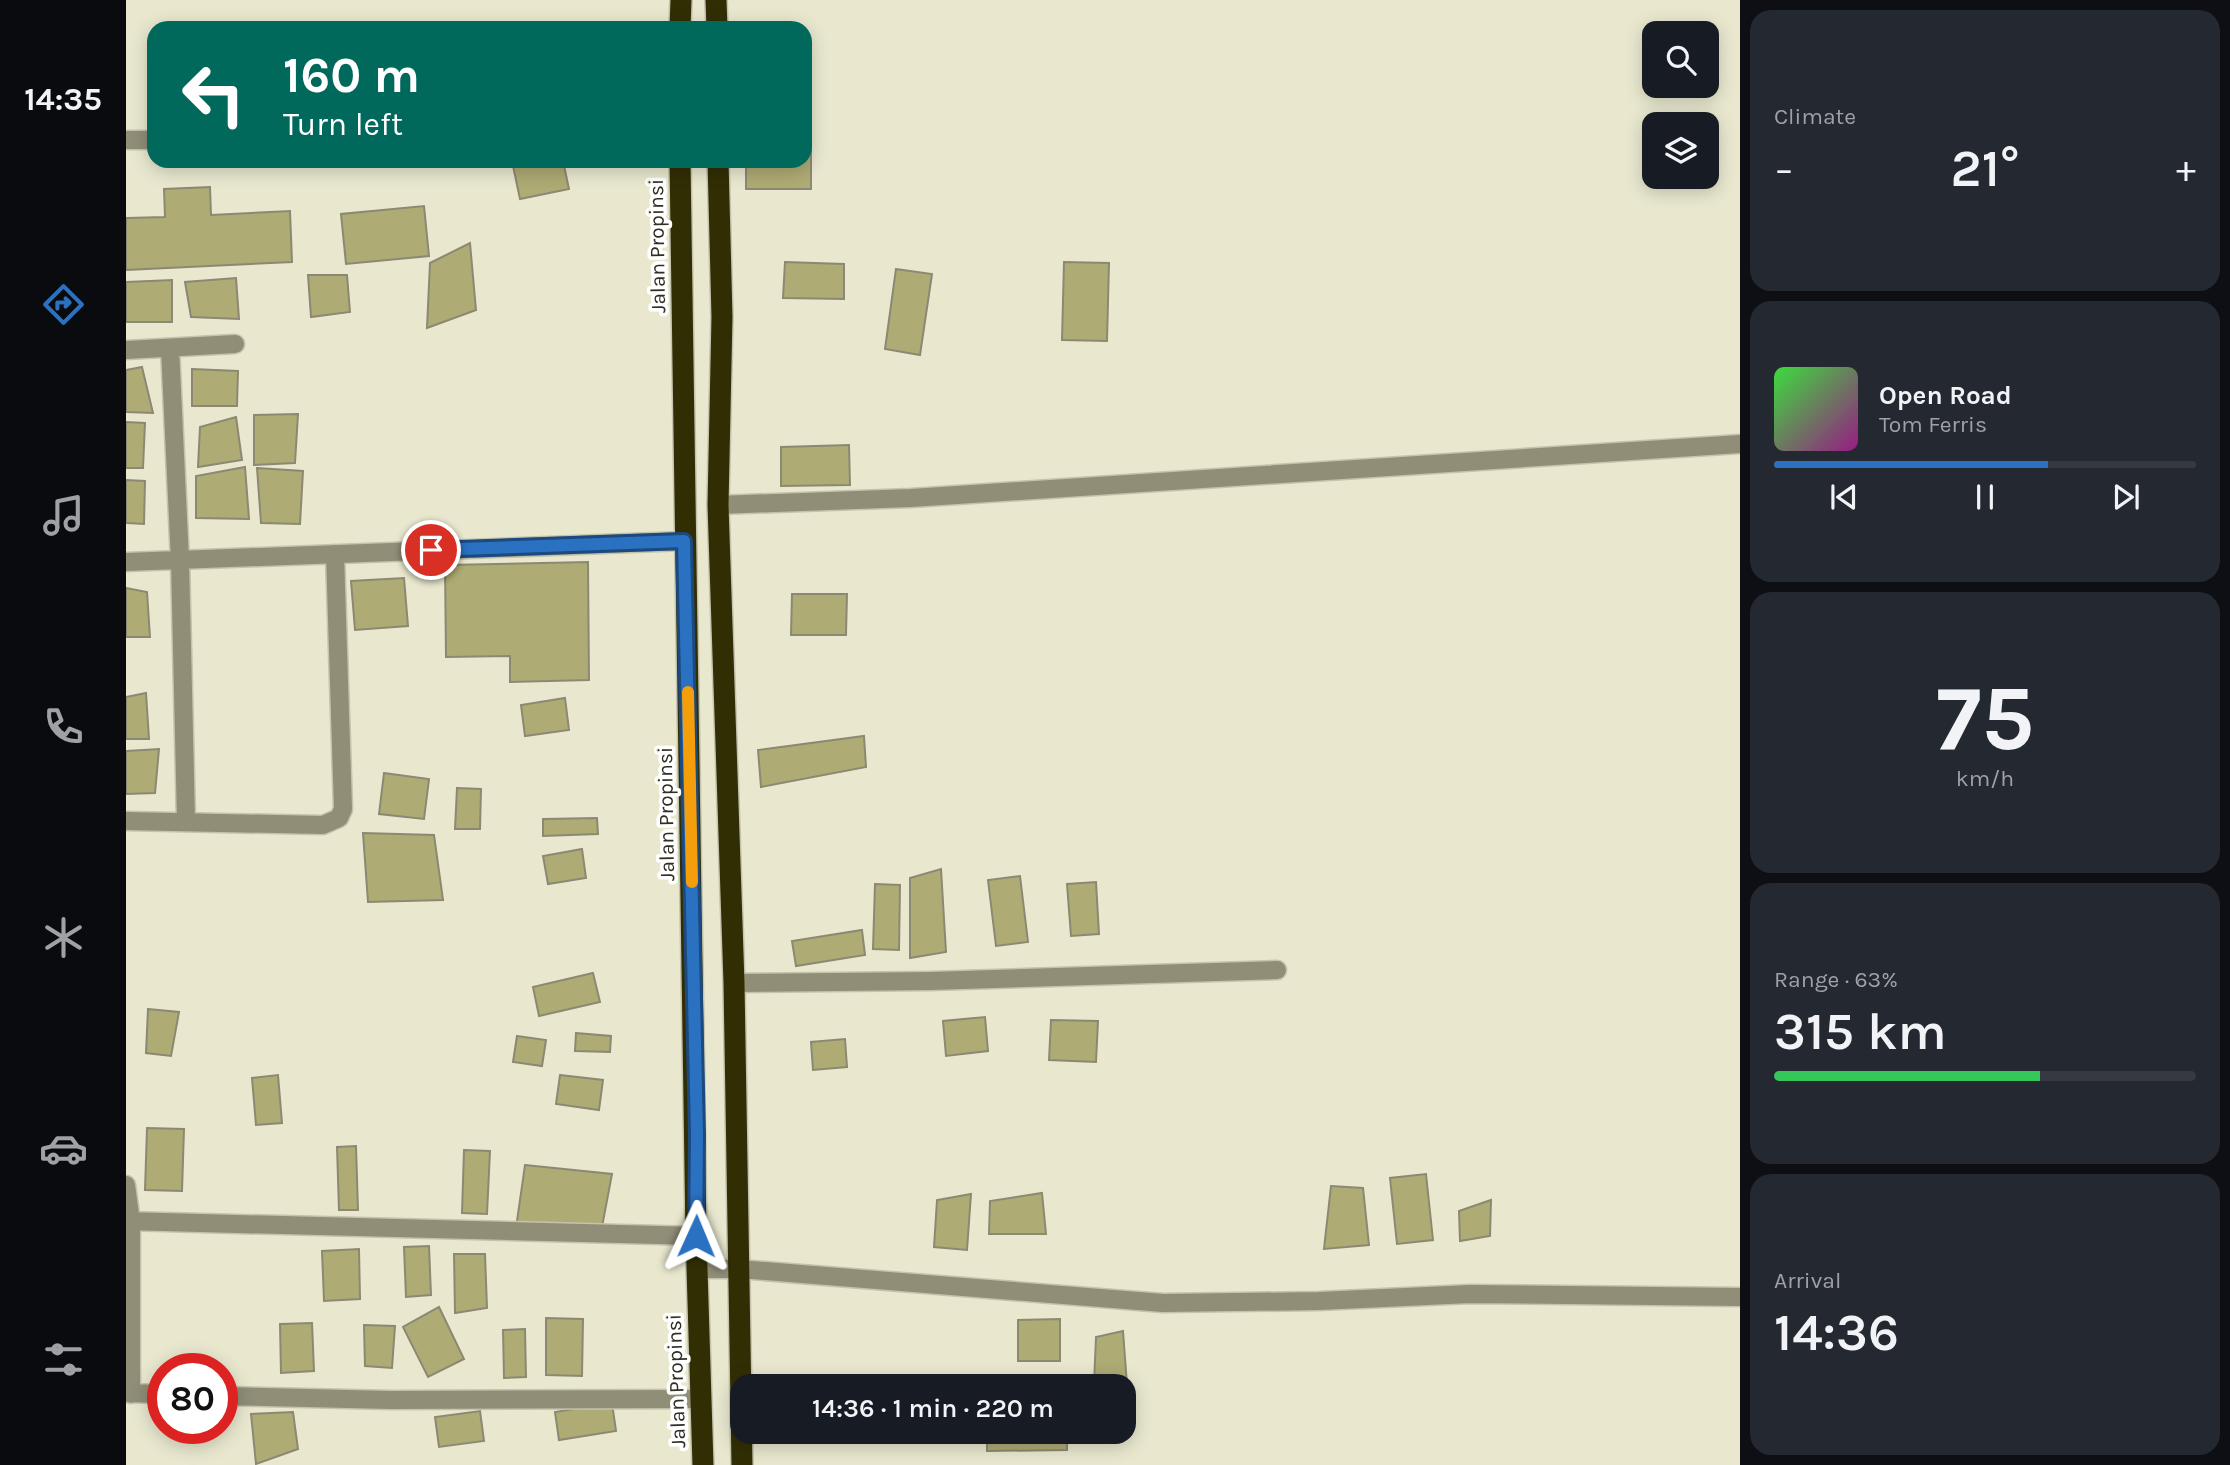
<!DOCTYPE html>
<meta charset="utf-8">
<style>
body{margin:0;font-family:Karla,sans-serif;background:#242831;color:#f1f3f6;height:100vh;display:flex;flex-direction:column;font-size:26px;white-space:nowrap}
*{box-sizing:border-box;margin:0}
p{font-size:23px;color:#9ea1a6}
.icon{flex:none;width:38px;height:38px;fill:none;stroke:currentColor;stroke-width:2;stroke-linecap:round;stroke-linejoin:round}
.map{position:relative;flex:1;overflow:hidden}
.drawer{display:flex;flex-direction:column;gap:10px;padding:10px;background:#0d0f14;width:490px}
.drawer>*{flex:none}
.top-card{position:absolute;left:21px;top:21px;width:665px;height:147px;border-radius:21px;box-shadow:0 4px 18px #0003;background:#00695c;color:#fff;overflow:hidden}
.controls{position:absolute;left:1516px;top:21px;display:grid;gap:14px}
.controls a{display:grid;place-items:center;width:77px;height:77px;border-radius:14px;background:#171b24;box-shadow:0 4px 18px #0003;font-size:35px}
.speed{position:absolute;left:21px;top:1353px;display:flex;gap:14px;font-size:35px;font-weight:700;text-align:center}
.speed>*{display:grid;place-content:center;width:91px;height:91px;border-radius:50%;background:#171b24;box-shadow:0 4px 18px #0003;line-height:1}
.speed .limit{border:10px solid #d22;background:#fff;color:#111}
.pin{position:absolute;display:grid;place-items:center;width:60px;height:60px;color:#fff;margin:-30px;border:4px solid #fff;border-radius:50%;box-shadow:0 2px 7px #0007}
.me{position:absolute;width:77px;margin:-38px;rotate:1deg;stroke-linejoin:round;filter:drop-shadow(0 0 5px #0008)}
.turn{display:flex;align-items:center;gap:24px;height:147px;padding:0 21px;font-size:32px}
.turn .icon{width:91px;height:91px;stroke-width:2.5}
.turn b{display:block;font-size:49px;line-height:60px}
.big{font-size:52px;font-weight:600;line-height:1.1}
.drawer .tile{flex:1;display:flex;flex-direction:column;justify-content:center;gap:10px;min-width:0;padding:0 24px;border-radius:21px;background:#242831}
.drawer .dial{align-items:center;gap:0}
.dial b{font-size:91px;line-height:1}
.song{display:flex;align-items:center;gap:21px}
.cover{width:84px;height:84px;border-radius:10px;background:linear-gradient(135deg,hsl(120 70% 55%),hsl(310 70% 35%))}
.played{height:7px;border-radius:4px;background:linear-gradient(90deg,#2b71c2 65%,#363941 65%)}
.keys{display:flex;justify-content:space-around;direction:ltr}
.heat{display:flex;justify-content:space-between;align-items:center;font-size:38px;direction:ltr}
.charge{height:10px;border-radius:5px;background:linear-gradient(90deg,#34c759 63%,#363941 0)}
.trip{position:absolute;left:604px;top:1374px;width:406px;height:70px;border-radius:21px;background:#171b24;box-shadow:0 4px 18px #0003;font-weight:600;line-height:70px;text-align:center}
main{display:flex;flex:1;min-height:0}
.dock{display:flex;flex-direction:column;width:126px;justify-content:space-around;align-items:center;background:#090b0e;color:#9ea1a6}
.dock .icon{width:49px;height:49px}
.dock .active{color:#2b71c2}
.dock b{font-size:32px;color:#f1f3f6}
.map>svg:first-child{display:block}
.building{fill:#afab74;stroke:#8b8973;stroke-width:2}
.lines{fill:none;stroke-linecap:round;stroke-linejoin:round}
.minor-casing{stroke:#c4c3ad;stroke-width:21}
.highway-casing{stroke:#c4c3ad;stroke-width:24}
.minor{stroke:#908e77;stroke-width:18}
.highway{stroke:#322e04;stroke-width:21}
.route-casing{stroke:#1c497e;stroke-width:18}
.route{stroke:#2b71c2;stroke-width:12}
.slow{stroke:#f59e0b;stroke-width:12}
.labels{text-anchor:middle;stroke-width:7;stroke-linejoin:round;paint-order:stroke}
.street-label{font-size:21px;fill:#2e2e24;stroke:#fff}
</style>
<main>
<nav class="dock">
<b>14:35</b>
<svg class="icon active" aria-label="directions" viewBox="0 0 24 24"><path d="M12 3l9 9-9 9-9-9zM9 14v-3h6M13 9l2 2-2 2"/></svg>
<svg class="icon" aria-label="music" viewBox="0 0 24 24"><path d="M9 18V5l10-2v13"/><circle cx="6" cy="18" r="3"/><circle cx="16" cy="16" r="3"/></svg>
<svg class="icon" aria-label="phone" viewBox="0 0 24 24"><path d="M5 4h4l2 5-3 2q2 4 5 5l2-3 5 2v4C11 20 4 13 5 4z"/></svg>
<svg class="icon" aria-label="climate" viewBox="0 0 24 24"><path d="M12 3v18M4 7l16 10M4 17L20 7"/></svg>
<svg class="icon" aria-label="car" viewBox="0 0 24 24"><path d="M5 17H2v-5l4-1 3-4h7l3 4 3 1v5h-3M9 17h6M6 11h13"/><circle cx="7" cy="17" r="2"/><circle cx="17" cy="17" r="2"/></svg>
<svg class="icon" aria-label="filters" viewBox="0 0 24 24"><path d="M4 7h16M4 17h16"/><circle cx="9" cy="7" r="2"/><circle cx="15" cy="17" r="2"/></svg>
</nav>
<div class="map">
<svg width="1614" height="1465" viewBox="0 0 1614 1465">
<rect width="100%" height="100%" fill="#e9e8cf"/>
<path class="building" d="M 679,147 L 685,147 L 685,189 L 620,189 L 620,161 L 679,161 Z
M 386,161 L 437,161 L 443,189 L 394,199 Z
M 84,187 L 85,215 L 164,211 L 166,262 L 0,270 L 0,218 L 39,217 L 38,189 Z
M 298,206 L 303,256 L 220,264 L 215,214 Z
M 344,243 L 350,310 L 301,328 L 304,263 Z
M 659,262 L 718,264 L 718,299 L 657,298 Z
M 938,262 L 983,263 L 981,341 L 936,340 Z
M 770,269 L 806,274 L 794,355 L 759,349 Z
M 182,275 L 221,275 L 224,312 L 185,317 Z
M 110,278 L 113,319 L 65,317 L 59,282 Z
M 46,280 L 46,322 L 0,322 L 0,282 Z
M 16,367 L 27,413 L 0,412 L 0,370 Z
M 66,369 L 112,371 L 111,406 L 66,406 Z
M 172,414 L 169,463 L 128,465 L 128,415 Z
M 110,417 L 116,460 L 72,467 L 74,427 Z
M 0,422 L 19,423 L 17,468 L 0,468 Z
M 723,445 L 724,485 L 655,486 L 655,447 Z
M 119,467 L 123,519 L 70,518 L 70,476 Z
M 131,468 L 177,471 L 174,524 L 135,523 Z
M 0,480 L 19,481 L 18,524 L 0,523 Z
M 462,562 L 463,680 L 384,682 L 384,656 L 320,657 L 319,565 Z
M 278,578 L 282,626 L 229,630 L 225,581 Z
M 0,588 L 21,592 L 24,637 L 0,637 Z
M 666,594 L 721,594 L 720,635 L 665,635 Z
M 20,693 L 23,739 L 0,739 L 0,697 Z
M 439,698 L 443,730 L 399,736 L 395,705 Z
M 738,736 L 740,767 L 635,787 L 632,750 Z
M 33,749 L 29,793 L 0,794 L 0,751 Z
M 258,773 L 303,779 L 298,819 L 253,814 Z
M 331,788 L 355,789 L 354,829 L 329,829 Z
M 471,818 L 472,834 L 417,836 L 417,819 Z
M 237,833 L 308,835 L 317,900 L 242,902 Z
M 456,849 L 460,878 L 422,884 L 417,856 Z
M 815,869 L 820,952 L 784,958 L 784,878 Z
M 894,876 L 902,942 L 870,946 L 862,880 Z
M 970,882 L 973,934 L 945,936 L 941,884 Z
M 749,884 L 774,885 L 773,950 L 747,949 Z
M 736,930 L 739,955 L 670,966 L 666,941 Z
M 467,973 L 474,1002 L 413,1016 L 407,987 Z
M 22,1009 L 53,1012 L 45,1056 L 20,1053 Z
M 859,1017 L 862,1051 L 820,1056 L 817,1021 Z
M 925,1020 L 972,1021 L 970,1062 L 923,1060 Z
M 450,1033 L 485,1036 L 484,1052 L 449,1051 Z
M 391,1036 L 420,1040 L 416,1066 L 387,1062 Z
M 719,1039 L 721,1067 L 687,1070 L 685,1042 Z
M 152,1075 L 156,1123 L 130,1125 L 126,1078 Z
M 434,1075 L 477,1080 L 473,1110 L 430,1104 Z
M 21,1128 L 58,1129 L 56,1191 L 19,1190 Z
M 230,1146 L 232,1210 L 213,1210 L 211,1147 Z
M 338,1150 L 364,1151 L 361,1214 L 336,1213 Z
M 399,1165 L 486,1174 L 476,1227 L 390,1228 Z
M 1300,1174 L 1307,1240 L 1271,1244 L 1264,1178 Z
M 1205,1186 L 1237,1188 L 1243,1245 L 1198,1249 Z
M 916,1193 L 920,1234 L 863,1234 L 864,1201 Z
M 845,1194 L 841,1250 L 808,1247 L 811,1200 Z
M 1365,1200 L 1364,1236 L 1334,1241 L 1333,1211 Z
M 303,1246 L 305,1295 L 280,1297 L 278,1247 Z
M 233,1249 L 234,1299 L 198,1301 L 196,1251 Z
M 328,1254 L 359,1254 L 361,1308 L 329,1313 Z
M 313,1307 L 338,1359 L 302,1377 L 277,1327 Z
M 420,1318 L 457,1319 L 456,1376 L 420,1375 Z
M 934,1319 L 934,1361 L 892,1361 L 892,1320 Z
M 186,1323 L 188,1371 L 155,1373 L 154,1324 Z
M 238,1325 L 269,1326 L 266,1368 L 239,1366 Z
M 399,1329 L 400,1377 L 378,1378 L 377,1330 Z
M 997,1331 L 1001,1385 L 968,1384 L 970,1337 Z
M 486,1403 L 490,1431 L 433,1440 L 429,1412 Z
M 354,1411 L 358,1441 L 313,1447 L 309,1417 Z
M 167,1412 L 172,1449 L 130,1464 L 125,1414 Z
M 788,1432 L 839,1432 L 838,1439 Z
M 861,1432 L 941,1432 L 941,1450 L 861,1451 Z"/>
<g class="lines">
<defs>
<path id="minor" d="M 0,140 L 28,140
M 44,348 L 54,561 L 60,821
M 0,350 L 109,344
M 592,505 L 785,498 L 1614,444
M 0,562 L 558,541
M 0,821 L 197,825 L 213,818 L 217,809 L 209,554
M 608,983 L 805,981 L 1151,970
M 0,1185 L 5,1222 L 5,1394
M 0,1221 L 570,1236
M 571,1269 L 613,1269 L 1037,1303 L 1193,1301 L 1344,1294 L 1614,1297
M 0,1393 L 37,1394
M 96,1396 L 264,1400 L 576,1399"/>
<path id="highway" d="M 590,0 L 591,28
M 554,28 L 555,0
M 554,161 L 570,1236 L 577,1465
M 592,161 L 596,317 L 592,505 L 608,983 L 616,1465"/>
</defs>
<use href="#minor" class="minor-casing"/>
<use href="#highway" class="highway-casing"/>
<use href="#minor" class="minor"/>
<use href="#highway" class="highway"/>
</g>
<g class="lines">
<defs>
<path id="route" d="M 305,550 L 558,541 L 571,1135 L 570,1236"/>
</defs>
<use href="#route" class="route-casing"/>
<use href="#route" class="route"/>
<path class="slow" d="M 562,692 L 566,882"/>
</g>
<g class="labels">
<g class="street-label">
<text transform="translate(531 246) rotate(-91)" y="7">Jalan Propinsi</text>
<text transform="translate(540 814) rotate(-91)" y="7">Jalan Propinsi</text>
<text transform="translate(550 1381) rotate(-92)" y="7">Jalan Propinsi</text>
</g>
</g>
</svg>
<div class="controls">
<a><svg class="icon" aria-label="search" viewBox="0 0 24 24"><circle cx="10" cy="10" r="6"/><path d="M15 15l6 6"/></svg></a>
<a><svg class="icon" aria-label="layers" viewBox="0 0 24 24"><path d="M12 4l9 5-9 5-9-5zM3 14l9 5 9-5"/></svg></a>
</div>
<div class="speed"><div class="limit">80</div></div>
<div class="pin" style="left:305px;top:550px;background:#d93025"><svg class="icon" aria-label="arrive" viewBox="0 0 24 24"><path d="M6 21V4h12l-3 4 3 4H6"/></svg></div>
<svg class="me" style="left:570px;top:1236px" viewBox="-20 -20 40 40"><path d="M0-17L14 15 0 8-14 15z" fill="#2b71c2" stroke="#fff" stroke-width="4"/></svg>
<div class="trip">14:36 · 1 min · 220 m</div>
<div class="top-card">
<div class="turn"><svg class="icon" aria-label="left" viewBox="0 0 24 24"><path d="M17 20v-9H6M10 6l-5 5 5 5"/></svg><div><b>160 m</b>Turn left</div></div>
</div>
</div>
<section class="drawer">
<div class="tile"><p>Climate</p>
<div class="heat"><a>−</a><b class="big">21°</b><a>+</a></div>
</div>
<div class="tile">
<div class="song"><i class="cover"></i><div><b>Open Road</b><p>Tom Ferris</p></div></div>
<div class="played"></div>
<div class="keys"><svg class="icon" aria-label="previous" viewBox="0 0 24 24"><path d="M18 5L8 12l10 7zM5 5v14"/></svg><svg class="icon" aria-label="pause" viewBox="0 0 24 24"><path d="M8 5v14M16 5v14"/></svg><svg class="icon" aria-label="next" viewBox="0 0 24 24"><path d="M6 5l10 7-10 7zM19 5v14"/></svg></div>
</div>
<div class="tile dial"><b>75</b><p>km/h</p></div>
<div class="tile"><p>Range · 63%</p><b class="big">315 km</b><div class="charge"></div></div>
<div class="tile"><p>Arrival</p><b class="big">14:36</b></div>
</section>
</main>
